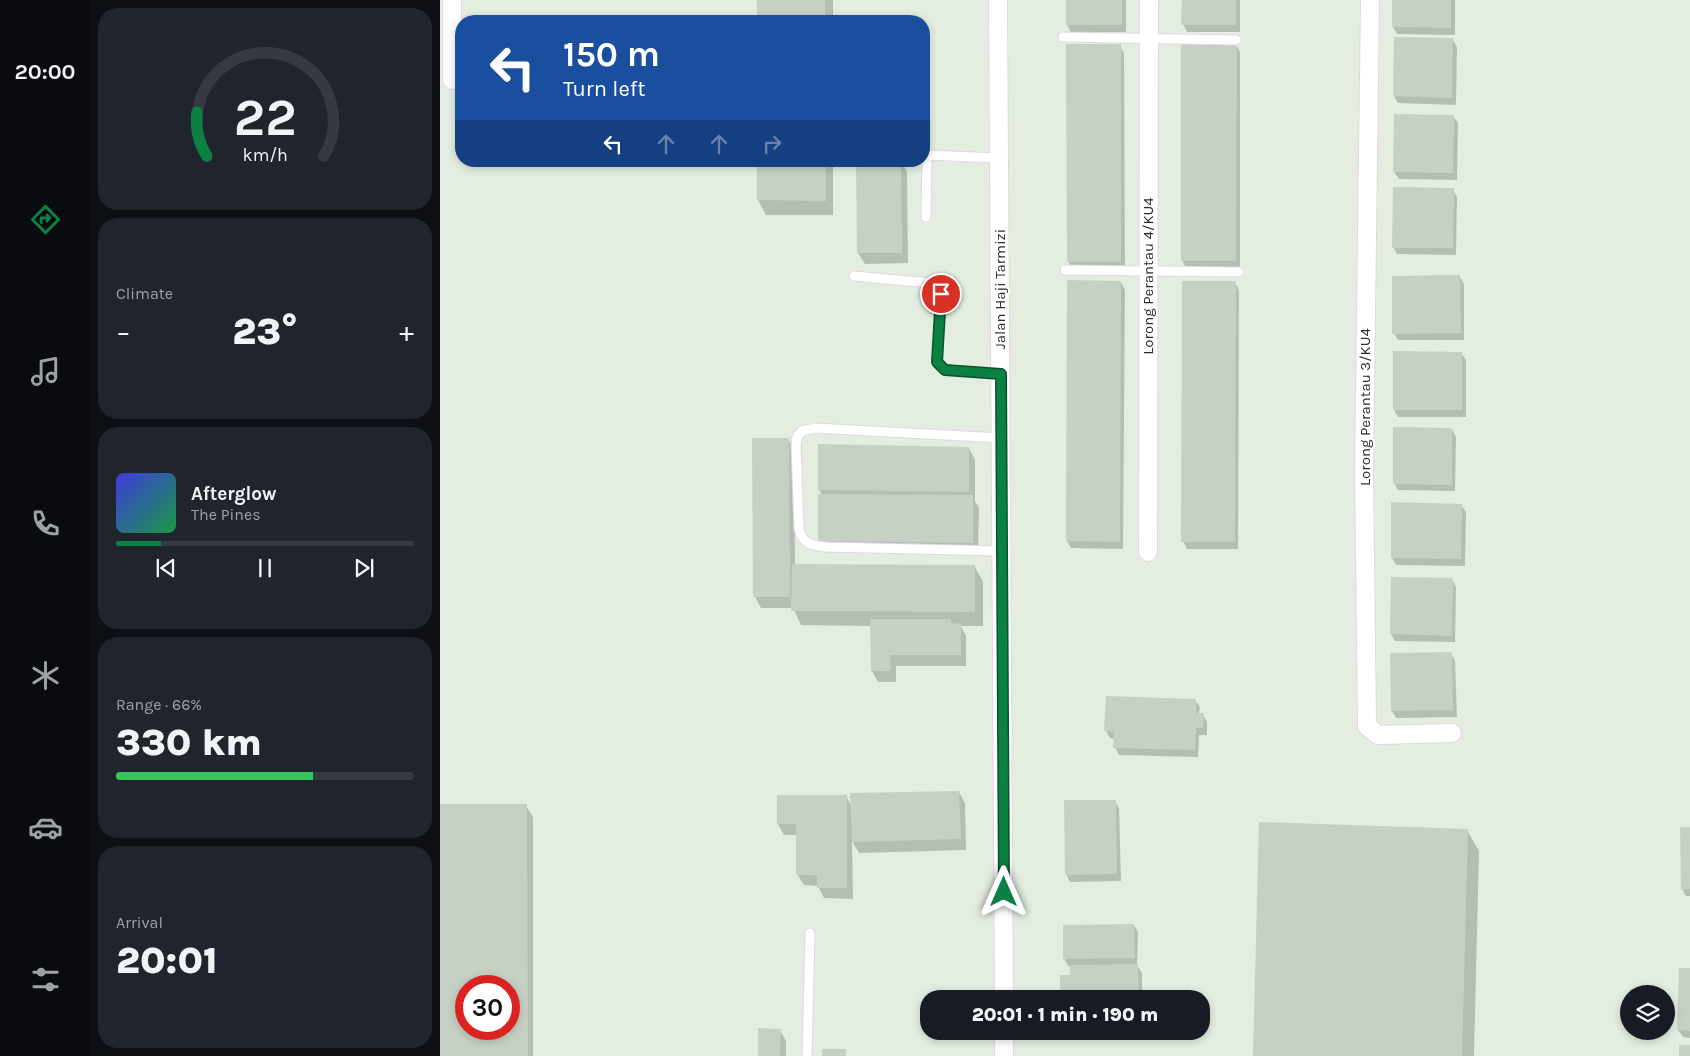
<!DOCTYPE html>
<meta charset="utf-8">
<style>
body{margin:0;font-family:Karla,sans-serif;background:#20242c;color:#f1f3f6;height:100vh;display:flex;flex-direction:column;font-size:19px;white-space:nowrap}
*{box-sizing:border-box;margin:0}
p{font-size:16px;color:#9ea1a6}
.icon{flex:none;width:28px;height:28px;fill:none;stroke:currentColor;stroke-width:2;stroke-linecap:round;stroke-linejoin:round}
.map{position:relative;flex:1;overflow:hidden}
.sheet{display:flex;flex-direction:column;gap:8px;padding:8px;background:#0d0f14;width:350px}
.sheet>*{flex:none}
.top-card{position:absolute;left:15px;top:15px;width:475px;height:152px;border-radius:20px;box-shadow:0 2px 8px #0003;background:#1a4fa0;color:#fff;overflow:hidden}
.controls{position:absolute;left:1180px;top:985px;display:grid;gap:10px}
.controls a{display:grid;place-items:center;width:55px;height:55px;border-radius:50%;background:#171b24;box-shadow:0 2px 8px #0003;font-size:25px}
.speed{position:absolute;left:15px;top:975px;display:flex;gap:10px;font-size:25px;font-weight:700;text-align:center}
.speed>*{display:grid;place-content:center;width:65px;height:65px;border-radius:50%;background:#171b24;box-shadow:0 2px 8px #0003;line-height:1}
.speed .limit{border:8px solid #d22;background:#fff;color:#111}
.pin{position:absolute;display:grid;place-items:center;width:42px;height:42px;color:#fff;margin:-21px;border:2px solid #fff;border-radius:50%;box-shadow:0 1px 5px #0007}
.me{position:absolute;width:55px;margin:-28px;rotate:0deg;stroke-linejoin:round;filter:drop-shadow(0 0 4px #0008)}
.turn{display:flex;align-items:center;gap:18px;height:105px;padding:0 25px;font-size:22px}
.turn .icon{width:65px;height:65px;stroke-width:2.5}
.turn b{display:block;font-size:35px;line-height:42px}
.lanes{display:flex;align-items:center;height:48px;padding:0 25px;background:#0003;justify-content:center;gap:25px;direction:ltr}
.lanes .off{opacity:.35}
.big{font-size:38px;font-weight:800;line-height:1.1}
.sheet .card{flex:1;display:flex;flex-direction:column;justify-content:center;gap:8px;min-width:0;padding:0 18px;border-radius:20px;background:#20242c}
.sheet .dial{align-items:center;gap:0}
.dial svg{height:130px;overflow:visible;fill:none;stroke:#363941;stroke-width:7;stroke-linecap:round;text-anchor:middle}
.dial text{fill:#f1f3f6;stroke:none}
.song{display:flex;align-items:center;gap:15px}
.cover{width:60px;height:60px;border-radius:8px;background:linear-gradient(135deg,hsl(240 70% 55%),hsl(140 70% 35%))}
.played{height:5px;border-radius:2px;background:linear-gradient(90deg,#0b8043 15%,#363941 15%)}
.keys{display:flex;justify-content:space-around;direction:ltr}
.heat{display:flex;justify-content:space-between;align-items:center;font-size:28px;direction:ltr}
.charge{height:8px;border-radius:4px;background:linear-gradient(90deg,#34c759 66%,#363941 0)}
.trip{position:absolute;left:480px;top:990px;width:290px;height:50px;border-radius:20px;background:#171b24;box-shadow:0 2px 8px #0003;font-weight:800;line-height:50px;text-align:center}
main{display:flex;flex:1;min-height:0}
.menu{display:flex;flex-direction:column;width:90px;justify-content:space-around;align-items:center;background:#090b0e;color:#9ea1a6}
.menu .icon{width:35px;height:35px}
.menu .current{color:#0b8043}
.menu b{font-size:22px;color:#f1f3f6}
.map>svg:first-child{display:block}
.shadow{fill:#0003;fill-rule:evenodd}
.building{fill:#c6d1c5;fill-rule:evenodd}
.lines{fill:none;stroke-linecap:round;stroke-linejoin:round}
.service-casing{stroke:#e5d5e5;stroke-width:11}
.minor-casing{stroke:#e5d5e5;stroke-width:20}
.service{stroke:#fff;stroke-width:9}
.minor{stroke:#fff;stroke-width:18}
.route-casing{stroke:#07532c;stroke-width:12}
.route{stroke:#0b8043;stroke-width:9}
.labels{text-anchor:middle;stroke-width:4;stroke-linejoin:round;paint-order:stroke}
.street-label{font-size:15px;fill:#2d2d2d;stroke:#fff}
</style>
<main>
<nav class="menu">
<b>20:00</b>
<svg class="icon current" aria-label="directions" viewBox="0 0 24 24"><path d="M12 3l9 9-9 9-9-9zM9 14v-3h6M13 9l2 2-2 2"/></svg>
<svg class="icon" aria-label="music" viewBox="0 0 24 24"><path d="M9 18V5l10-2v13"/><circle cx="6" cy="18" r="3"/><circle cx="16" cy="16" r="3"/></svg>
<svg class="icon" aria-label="phone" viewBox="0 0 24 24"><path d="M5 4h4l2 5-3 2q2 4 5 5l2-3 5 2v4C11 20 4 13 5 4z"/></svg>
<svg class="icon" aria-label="climate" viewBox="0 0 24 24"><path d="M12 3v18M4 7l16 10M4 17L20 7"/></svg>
<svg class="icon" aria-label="car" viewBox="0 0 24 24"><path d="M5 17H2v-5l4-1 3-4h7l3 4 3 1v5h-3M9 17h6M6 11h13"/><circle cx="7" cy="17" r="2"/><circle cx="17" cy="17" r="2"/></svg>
<svg class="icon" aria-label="filters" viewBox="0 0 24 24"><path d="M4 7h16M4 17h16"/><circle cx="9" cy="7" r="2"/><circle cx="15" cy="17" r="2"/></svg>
</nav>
<section class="sheet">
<div class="card dial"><svg viewBox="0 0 100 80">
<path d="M14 69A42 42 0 1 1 86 69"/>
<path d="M14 69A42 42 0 0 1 8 42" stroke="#0b8043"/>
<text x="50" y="56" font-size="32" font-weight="700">22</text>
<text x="50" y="72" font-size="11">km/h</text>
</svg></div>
<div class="card"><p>Climate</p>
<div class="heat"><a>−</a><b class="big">23°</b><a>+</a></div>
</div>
<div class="card">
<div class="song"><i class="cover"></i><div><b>Afterglow</b><p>The Pines</p></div></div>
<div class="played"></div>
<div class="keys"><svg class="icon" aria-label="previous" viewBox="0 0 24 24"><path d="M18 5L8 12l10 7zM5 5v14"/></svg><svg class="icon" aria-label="pause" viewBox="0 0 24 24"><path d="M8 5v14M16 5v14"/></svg><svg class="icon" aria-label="next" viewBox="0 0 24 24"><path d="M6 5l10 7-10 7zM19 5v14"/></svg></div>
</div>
<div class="card"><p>Range · 66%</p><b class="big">330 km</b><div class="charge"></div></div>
<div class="card"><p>Arrival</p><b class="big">20:01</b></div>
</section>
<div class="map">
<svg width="1250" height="1056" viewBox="0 0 1250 1056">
<rect width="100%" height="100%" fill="#e3eee0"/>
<path class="shadow" d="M 318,0 L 393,0 L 393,21 L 318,21 Z
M 627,0 L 686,0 L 686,32 L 631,32 L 627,25 Z
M 743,0 L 800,0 L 800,32 L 747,32 L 743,24 Z
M 953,0 L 1015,0 L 1015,35 L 957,34 L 953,27 Z
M 955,38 L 1013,40 L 1017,47 L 1016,105 L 958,103 L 954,96 Z
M 796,45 L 800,52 L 800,268 L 746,268 L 742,260 Z
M 680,46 L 684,53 L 685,269 L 632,269 L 628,261 Z
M 1013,116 L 1018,123 L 1017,180 L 959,179 L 954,172 Z
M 318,161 L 393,161 L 393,215 L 326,215 L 318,200 Z
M 461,161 L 467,172 L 468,263 L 425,264 L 418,253 Z
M 1013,190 L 1017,197 L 1016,255 L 957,254 L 953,247 Z
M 1020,277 L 1024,284 L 1024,340 L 958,340 L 954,333 Z
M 628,282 L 681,282 L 685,290 L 683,549 L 631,548 L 627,541 Z
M 795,282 L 799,290 L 798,549 L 747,549 L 743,541 Z
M 1021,353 L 1026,360 L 1026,417 L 958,417 L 954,410 Z
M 1012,429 L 1016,437 L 1015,491 L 958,490 L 954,483 Z
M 348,439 L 354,450 L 355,565 L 534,566 L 543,581 L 543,626 L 521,626 L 526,636 L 526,666 L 456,666 L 456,682 L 438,682 L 432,671 L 432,626 L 361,625 L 353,608 L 321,608 L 315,597 Z
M 529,448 L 535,460 L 535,501 L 539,508 L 538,554 L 385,552 L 379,541 L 382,495 L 379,489 Z
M 1021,505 L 1026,512 L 1025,566 L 956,565 L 952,558 Z
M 1012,579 L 1016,587 L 1015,642 L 955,641 L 951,634 Z
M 1011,654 L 1015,661 L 1017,717 L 956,718 L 952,711 Z
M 667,698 L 755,700 L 760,707 L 759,714 L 763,715 L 767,722 L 767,735 L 759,735 L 758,757 L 679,755 L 675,747 L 675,739 L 670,738 L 666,731 Z
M 519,792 L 525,803 L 526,850 L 419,853 L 412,841 L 413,899 L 384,898 L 378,886 L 364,885 L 357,874 L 357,835 L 344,835 L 338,824 L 406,796 L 412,807 Z
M 675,801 L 679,808 L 681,881 L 630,882 L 626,874 Z
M 0,805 L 86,806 L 93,817 L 93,1056 L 0,1056 ZM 26,986 L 69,986 L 69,1029 L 26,1029 Z
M 1241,828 L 1250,828 L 1250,896 L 1246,896 L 1242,889 Z
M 1027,830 L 1039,851 L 1034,1056 L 814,1056 Z
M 694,925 L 698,932 L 697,965 L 702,973 L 702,999 L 621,999 L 632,976 L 631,966 L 628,966 L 624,958 Z
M 1250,969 L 1250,1038 L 1243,1037 L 1238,1030 Z
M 340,1030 L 346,1041 L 346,1056 L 319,1056 Z
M 661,1031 L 694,1031 L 694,1035 L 663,1035 Z"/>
<path class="building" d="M 317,0 L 385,0 L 385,21 L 317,21 Z
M 626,0 L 682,0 L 682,25 L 626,25 Z
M 742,0 L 796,0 L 796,25 L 741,25 Z
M 952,0 L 1011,0 L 1011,28 L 952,27 Z
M 954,37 L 1013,38 L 1012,98 L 953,96 Z
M 626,44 L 681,44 L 681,262 L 627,262 Z
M 741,44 L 797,44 L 796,261 L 741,261 Z
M 954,114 L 1014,115 L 1013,173 L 953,172 Z
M 317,161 L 386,161 L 386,201 L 317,200 Z
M 416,161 L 461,161 L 462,253 L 417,253 Z
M 953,187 L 1014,188 L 1013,248 L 952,248 Z
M 1020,275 L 1021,333 L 952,334 L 952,276 Z
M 627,280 L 681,281 L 680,542 L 626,541 Z
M 742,281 L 796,281 L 795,542 L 741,542 Z
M 953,351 L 1022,352 L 1022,410 L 953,410 Z
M 953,427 L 1012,428 L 1012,485 L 953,484 Z
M 312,438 L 349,438 L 350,597 L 313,597 Z
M 378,444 L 529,447 L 529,492 L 378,490 Z
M 378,494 L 533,495 L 533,543 L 378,541 Z
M 951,502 L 1022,504 L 1021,559 L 951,558 Z
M 352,564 L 535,565 L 535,612 L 351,611 Z
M 951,577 L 1013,578 L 1012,636 L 950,634 Z
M 430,619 L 511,619 L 511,623 L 521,624 L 521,655 L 450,655 L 451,671 L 431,671 Z
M 1012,652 L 1013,710 L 951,711 L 950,653 Z
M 666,696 L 756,699 L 756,713 L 764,713 L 763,728 L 756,728 L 755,750 L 673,748 L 674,732 L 664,731 Z
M 519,791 L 521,839 L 412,842 L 410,793 Z
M 337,795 L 407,795 L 407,888 L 377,888 L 377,875 L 356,875 L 356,824 L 337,824 Z
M 624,800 L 676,800 L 677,874 L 625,875 Z
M 0,804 L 87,804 L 88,1056 L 0,1056 ZM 26,986 L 69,986 L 69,1029 L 26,1029 Z
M 819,822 L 1028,829 L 1022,1056 L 813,1056 Z
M 1240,827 L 1250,827 L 1250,889 L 1241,889 Z
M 694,924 L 695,958 L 623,959 L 623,925 Z
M 698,964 L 699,999 L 620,999 L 620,975 L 630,975 L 630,965 Z
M 1239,968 L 1250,968 L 1250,1031 L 1237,1030 Z
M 318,1028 L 341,1029 L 340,1056 L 318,1056 Z
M 1239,1045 L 1250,1045 L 1250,1056 L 1239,1056 Z
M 382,1049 L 406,1049 L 406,1056 L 382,1056 Z"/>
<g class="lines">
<defs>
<path id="service" d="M 623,37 L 796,40
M 484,155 L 559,158
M 486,217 L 487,155
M 625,270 L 799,272
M 414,276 L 490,283 L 501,294 L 497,362 L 505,370 L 561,374
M 561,438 L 375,428 L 362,431 L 357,437 L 356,446 L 359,529 C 363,544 372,546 387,547 L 562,551
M 367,1056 L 370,933"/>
<path id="minor" d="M 558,0 L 564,999
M 930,0 L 924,472 L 927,726 L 938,735 L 1012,733
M 12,80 L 12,0
M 708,552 L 709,0
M 564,1056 L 564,1031"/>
</defs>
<use href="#service" class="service-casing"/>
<use href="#minor" class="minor-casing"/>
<use href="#service" class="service"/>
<use href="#minor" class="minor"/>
</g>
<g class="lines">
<defs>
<path id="route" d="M 501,294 L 497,362 L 505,370 L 561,374 L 564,892"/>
</defs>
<use href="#route" class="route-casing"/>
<use href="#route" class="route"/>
</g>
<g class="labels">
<g class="street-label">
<text transform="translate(708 276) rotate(-90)" y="5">Lorong Perantau 4/KU4</text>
<text transform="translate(560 289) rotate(-90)" y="5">Jalan Haji Tarmizi</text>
<text transform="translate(925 407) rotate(-90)" y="5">Lorong Perantau 3/KU4</text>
</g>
</g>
</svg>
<div class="controls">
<a><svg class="icon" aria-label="layers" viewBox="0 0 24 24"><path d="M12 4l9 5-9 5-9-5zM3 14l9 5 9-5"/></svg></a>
</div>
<div class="speed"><div class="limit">30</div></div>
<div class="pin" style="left:501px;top:294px;background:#d93025"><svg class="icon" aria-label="arrive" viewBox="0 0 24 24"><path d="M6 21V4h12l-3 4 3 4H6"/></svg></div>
<svg class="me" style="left:564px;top:892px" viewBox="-20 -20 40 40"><path d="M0-17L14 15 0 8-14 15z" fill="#0b8043" stroke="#fff" stroke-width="4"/></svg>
<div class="trip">20:01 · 1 min · 190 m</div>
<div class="top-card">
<div class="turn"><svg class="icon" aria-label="left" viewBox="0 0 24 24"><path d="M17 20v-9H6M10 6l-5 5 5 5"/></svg><div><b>150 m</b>Turn left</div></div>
<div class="lanes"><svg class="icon" aria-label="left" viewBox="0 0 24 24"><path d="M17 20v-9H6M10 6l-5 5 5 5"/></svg><svg class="icon off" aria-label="ahead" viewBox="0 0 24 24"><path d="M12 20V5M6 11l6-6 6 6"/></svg><svg class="icon off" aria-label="ahead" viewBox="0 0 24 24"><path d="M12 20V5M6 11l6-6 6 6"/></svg><svg class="icon off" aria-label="right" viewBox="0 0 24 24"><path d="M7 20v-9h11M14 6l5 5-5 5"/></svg></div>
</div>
</div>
</main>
